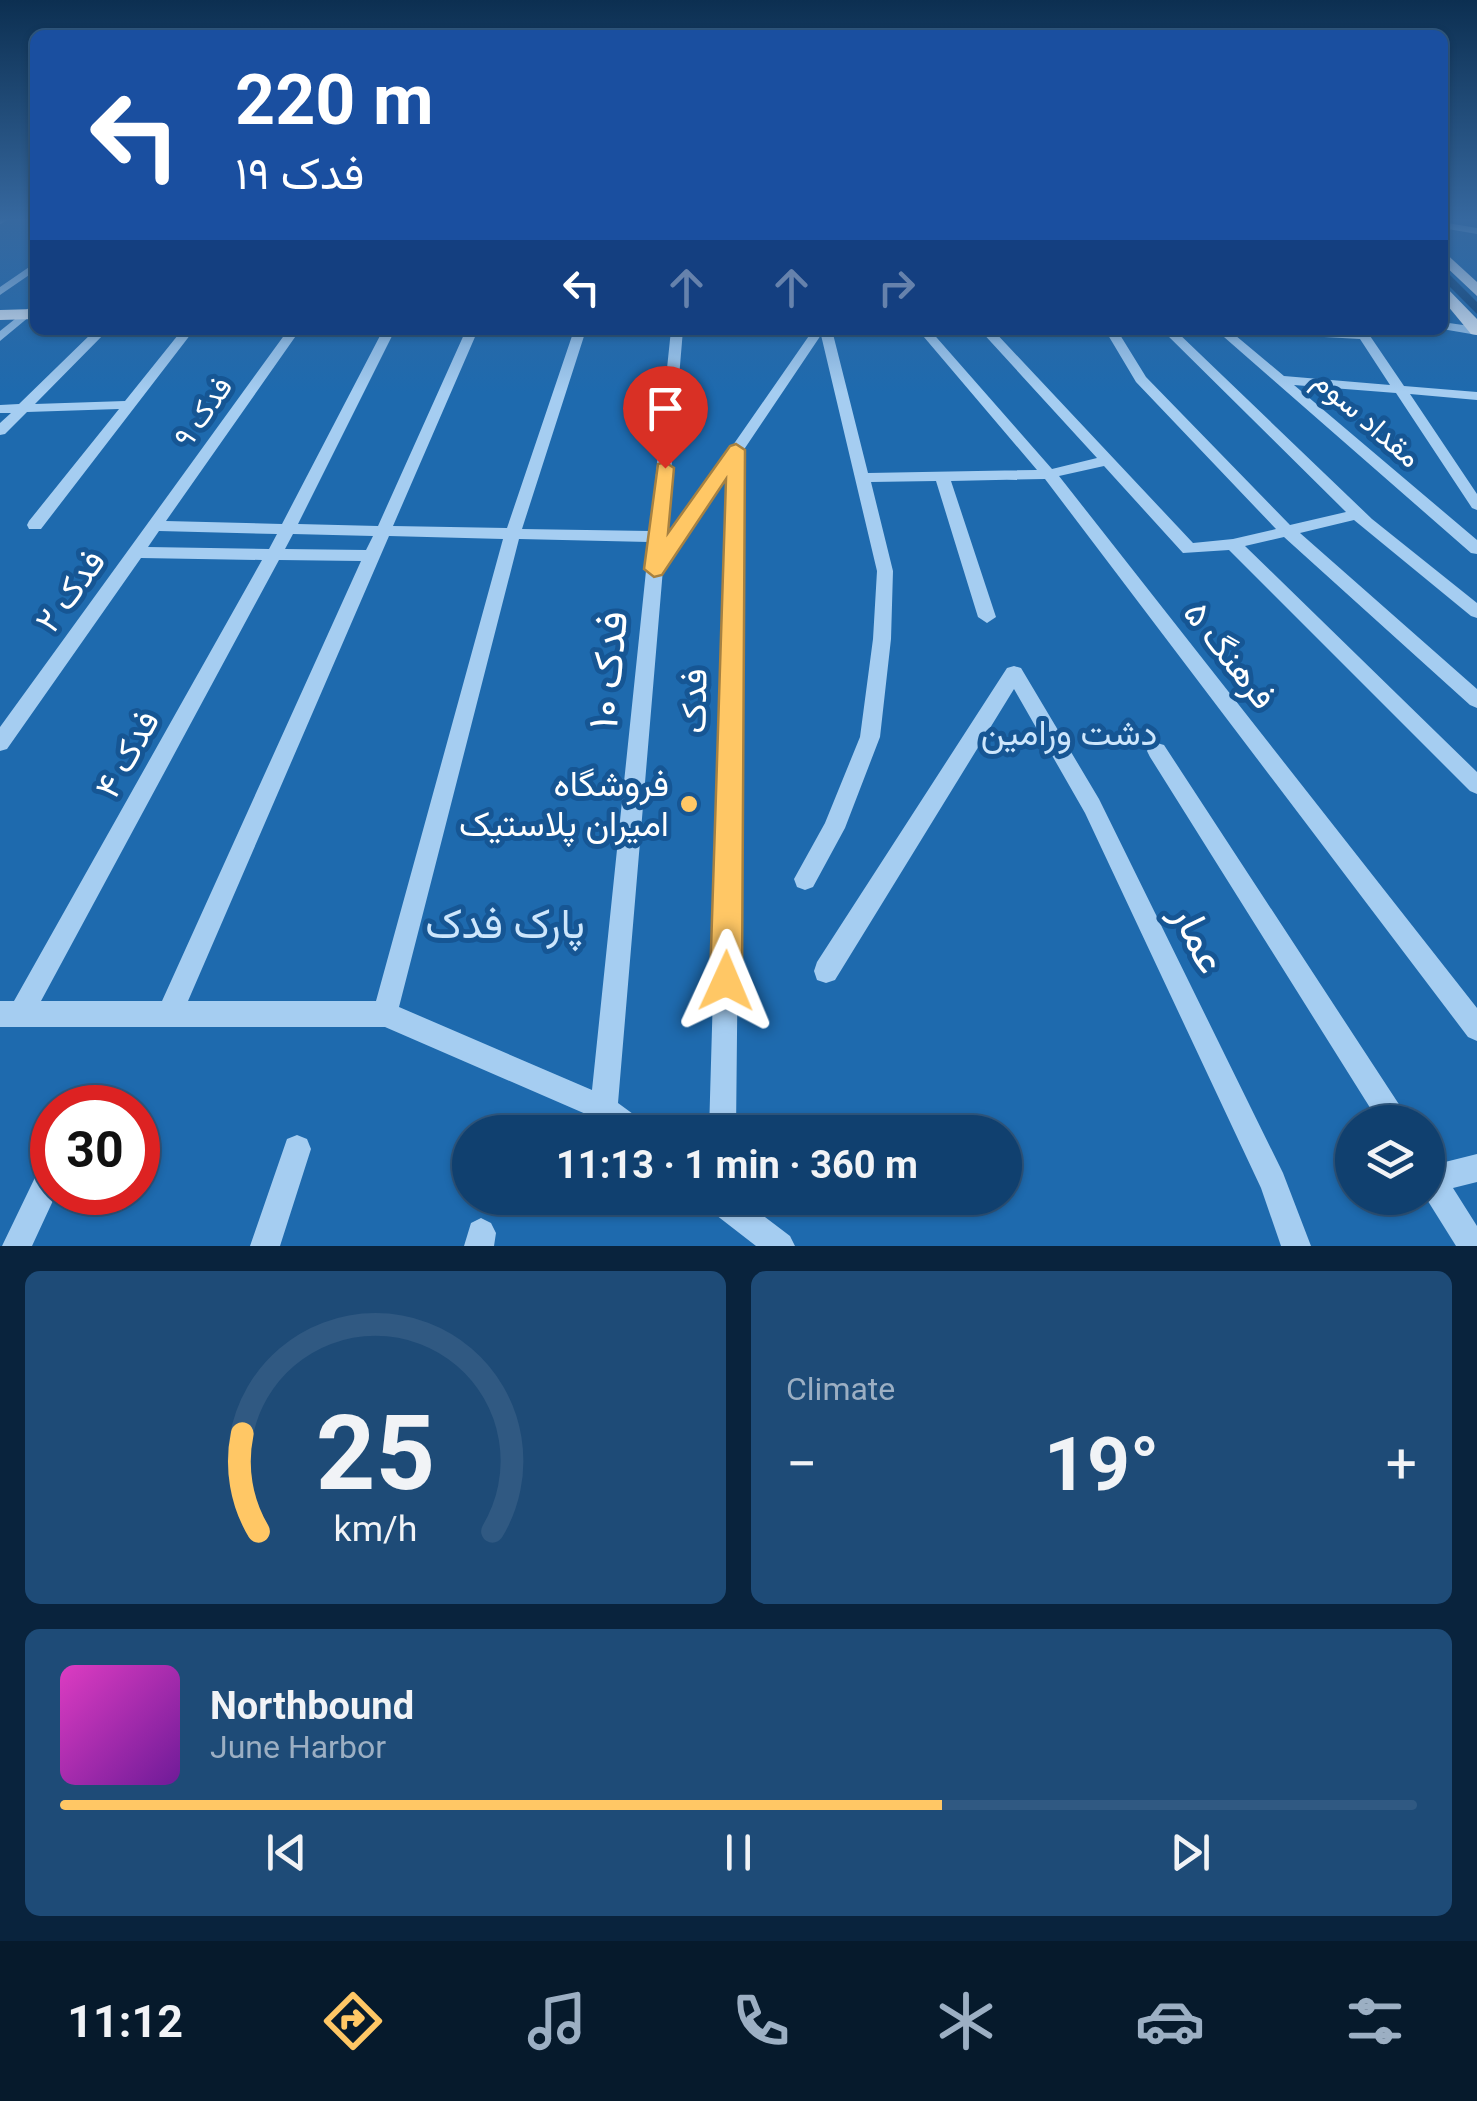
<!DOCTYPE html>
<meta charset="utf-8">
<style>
body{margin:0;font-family:Roboto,Vazirmatn,sans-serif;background:#1e4b77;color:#f1f3f6;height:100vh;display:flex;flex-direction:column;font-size:38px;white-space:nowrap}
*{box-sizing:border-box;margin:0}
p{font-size:32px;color:#9cafc3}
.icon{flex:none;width:55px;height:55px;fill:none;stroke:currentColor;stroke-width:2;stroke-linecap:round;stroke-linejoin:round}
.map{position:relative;height:1246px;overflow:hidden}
.drawer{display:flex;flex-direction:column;gap:25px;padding:25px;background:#09233d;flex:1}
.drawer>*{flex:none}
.hud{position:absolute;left:30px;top:30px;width:1418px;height:305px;border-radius:15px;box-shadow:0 2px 8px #0004,0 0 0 2px #305982;background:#1a4fa0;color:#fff;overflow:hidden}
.fabs{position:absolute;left:1335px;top:1105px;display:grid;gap:20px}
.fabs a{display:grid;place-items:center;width:110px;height:110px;border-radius:50%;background:#10406f;box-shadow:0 2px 8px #0004,0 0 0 2px #305982;font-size:50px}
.speed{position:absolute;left:30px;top:1085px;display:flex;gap:20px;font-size:50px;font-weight:700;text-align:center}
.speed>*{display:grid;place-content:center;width:130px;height:130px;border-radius:50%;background:#10406f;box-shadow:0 2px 8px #0004,0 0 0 2px #305982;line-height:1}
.speed .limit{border:15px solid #d22;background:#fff;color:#111}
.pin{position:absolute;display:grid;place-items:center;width:85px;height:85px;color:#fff;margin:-102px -42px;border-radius:50% 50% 50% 0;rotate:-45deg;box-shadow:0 0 10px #0007}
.pin .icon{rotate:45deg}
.me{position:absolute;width:110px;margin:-55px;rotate:1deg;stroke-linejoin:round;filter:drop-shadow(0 0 8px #0008)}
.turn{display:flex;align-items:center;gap:35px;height:210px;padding:0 40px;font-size:45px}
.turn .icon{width:130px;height:130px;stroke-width:2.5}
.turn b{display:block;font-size:70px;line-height:85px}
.lanes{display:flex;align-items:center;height:95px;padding:0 40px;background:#0003;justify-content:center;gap:50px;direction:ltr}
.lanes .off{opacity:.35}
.big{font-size:75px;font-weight:700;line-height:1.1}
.drawer .widget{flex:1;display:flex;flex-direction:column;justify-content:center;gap:15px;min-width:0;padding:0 35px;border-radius:15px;background:#1e4b77}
.drawer .dial{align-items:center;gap:0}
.dial svg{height:260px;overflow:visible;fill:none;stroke:#305982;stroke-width:7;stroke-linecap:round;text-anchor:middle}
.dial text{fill:#f1f3f6;stroke:none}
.song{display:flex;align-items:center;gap:30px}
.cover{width:120px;height:120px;border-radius:15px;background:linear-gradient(135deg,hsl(310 70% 55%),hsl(280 70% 35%))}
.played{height:10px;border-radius:5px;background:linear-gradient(90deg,#ffc765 65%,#305982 65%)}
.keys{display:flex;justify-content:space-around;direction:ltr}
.heat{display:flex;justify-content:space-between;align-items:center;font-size:55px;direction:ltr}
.drawer .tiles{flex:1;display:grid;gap:25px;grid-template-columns:1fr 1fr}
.widget:last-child{grid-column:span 2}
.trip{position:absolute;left:452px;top:1115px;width:570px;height:100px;border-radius:50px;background:#10406f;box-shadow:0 2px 8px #0004,0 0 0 2px #305982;font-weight:700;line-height:100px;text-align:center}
.dock{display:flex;height:160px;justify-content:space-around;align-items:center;background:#061a2c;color:#9cafc3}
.dock .icon{width:70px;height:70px}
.dock .current{color:#ffc765}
.dock b{font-size:45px;color:#f1f3f6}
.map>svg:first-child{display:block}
.green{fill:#1e6aae;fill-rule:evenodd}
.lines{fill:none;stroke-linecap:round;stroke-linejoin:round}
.stream{stroke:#98c9f4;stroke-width:4}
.canal{fill:#0e4071;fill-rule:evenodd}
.minor{fill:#a5cdf1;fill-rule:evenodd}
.major{fill:#eff7ff;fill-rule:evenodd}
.route{fill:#ffc765;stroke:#a68142;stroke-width:2.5}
.poi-dot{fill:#ffc765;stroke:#165694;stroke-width:4}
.labels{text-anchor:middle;stroke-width:10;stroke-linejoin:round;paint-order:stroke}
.far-street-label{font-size:30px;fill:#fff;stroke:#165694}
.street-label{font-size:35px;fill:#fff;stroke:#165694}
.park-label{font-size:35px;fill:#cde6fc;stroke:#165694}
.poi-label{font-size:35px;fill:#fff;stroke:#165694;text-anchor:end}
.near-street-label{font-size:42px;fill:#fff;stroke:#165694}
.near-park-label{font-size:42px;fill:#cde6fc;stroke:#165694}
</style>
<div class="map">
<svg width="1477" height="1246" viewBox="0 0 1477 1246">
<rect width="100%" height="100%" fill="#165694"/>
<path class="green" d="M 0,218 L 35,218 L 35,330 L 1442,330 L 1443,218 L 1477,218 L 1477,1246 L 0,1246 ZM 52,1108 L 138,1108 L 138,1192 L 52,1192 ZM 1352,1122 L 1428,1122 L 1428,1198 L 1352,1198 ZM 470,1132 L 1005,1132 L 1005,1198 L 470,1198 Z"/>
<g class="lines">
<path class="stream" d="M 0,222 L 6,218"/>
<path class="canal" d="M 1442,267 L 1477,302 L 1477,314 L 1442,279 Z"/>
<path class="minor" d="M 1442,222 L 1477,228 L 1477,234 L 1442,228 Z
M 35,263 L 35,271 L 0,295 L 0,287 Z
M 35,303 L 35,312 L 0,341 L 0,331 Z
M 1442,322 L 1477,327 L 1477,335 L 1442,329 Z
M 95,330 L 108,330 L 35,404 L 125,401 L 182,330 L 194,330 L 41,529 L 29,529 L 27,525 L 29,521 L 119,409 L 27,412 L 5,434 L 0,435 L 0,423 L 11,413 L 0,413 L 0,405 L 19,404 Z
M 288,330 L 300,330 L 166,521 L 282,524 L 383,330 L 395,330 L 298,524 L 378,526 L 466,330 L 478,330 L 393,526 L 507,528 L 574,330 L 586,330 L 522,529 L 650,531 L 671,330 L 683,330 L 665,543 L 813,330 L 832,330 L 868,473 L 1037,470 L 918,330 L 930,330 L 1052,469 L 1097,458 L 980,330 L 993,330 L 1193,543 L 1233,539 L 1276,529 L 1136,382 L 1105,330 L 1117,330 L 1146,377 L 1290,525 L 1346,512 L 1162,330 L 1175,330 L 1372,519 L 1477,603 L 1477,618 L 1471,616 L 1354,520 L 1300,533 L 1477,689 L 1477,708 L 1470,705 L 1284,537 L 1245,546 L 1477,772 L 1477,794 L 1470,791 L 1229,550 L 1183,553 L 1104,466 L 1059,476 L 1477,1008 L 1477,1041 L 1468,1037 L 1045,479 L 951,481 L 996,617 L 987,623 L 978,617 L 936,481 L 871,482 L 893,571 L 891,639 L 880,737 L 845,828 L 813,887 L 805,890 L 797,887 L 794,879 L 825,823 L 860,737 L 873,639 L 877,571 L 821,335 L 743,451 L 736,1132 L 709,1132 L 728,473 L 663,569 L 618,1103 L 644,1122 L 647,1132 L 613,1132 L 595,1118 L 385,1027 L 0,1027 L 0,1001 L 14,1001 L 262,560 L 141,558 L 7,749 L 0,751 L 0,727 ZM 159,531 L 277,534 L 269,549 L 148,547 ZM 293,534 L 373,536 L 366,550 L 285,549 ZM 389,536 L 503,539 L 376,1001 L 188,1001 ZM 519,539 L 649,542 L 592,1090 L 399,1007 ZM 279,560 L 361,561 L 162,1001 L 41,1001 Z
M 1216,330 L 1229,330 L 1284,376 L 1390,385 L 1360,339 L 1270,334 L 1264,330 L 1366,330 L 1404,386 L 1477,392 L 1477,400 L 1410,394 L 1477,494 L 1477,510 L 1472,508 L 1396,393 L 1294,385 L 1477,540 L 1477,554 L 1471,553 Z
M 1014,666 L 1021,668 L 1099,799 L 1283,1173 L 1311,1246 L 1281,1246 L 1261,1188 L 1085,813 L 1014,689 L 835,980 L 826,983 L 817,980 L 814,971 L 817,962 L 1007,668 Z
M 1157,743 L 1164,745 L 1404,1112 L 1407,1122 L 1379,1122 L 1150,757 L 1147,751 L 1150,745 Z
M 297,1135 L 307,1139 L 311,1149 L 280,1246 L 250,1246 L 287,1139 Z
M 1477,1154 L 1477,1182 L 1453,1188 L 1477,1226 L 1477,1246 L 1456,1246 L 1426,1198 L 1428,1161 L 1437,1164 Z
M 52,1159 L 52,1192 L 57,1192 L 32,1246 L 2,1246 L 42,1163 Z
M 703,1198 L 740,1198 L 790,1236 L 795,1246 L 756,1246 L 707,1208 Z
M 481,1218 L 491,1223 L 496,1233 L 494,1246 L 464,1246 L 471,1223 Z"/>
<path class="major" d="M 1442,250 L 1477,282 L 1477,296 L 1442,263 Z
M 1442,283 L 1477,319 L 1477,335 L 1471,334 L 1442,299 Z
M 35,309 L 35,319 L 0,320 L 0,310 Z"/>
</g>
<linearGradient id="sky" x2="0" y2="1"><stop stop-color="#0c2f51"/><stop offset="0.56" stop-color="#36689f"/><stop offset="1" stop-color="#36689f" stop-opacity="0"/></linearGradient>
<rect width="1477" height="392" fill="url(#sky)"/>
<path class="route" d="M 736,444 L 745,450 L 742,981 L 737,992 L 726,997 L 715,992 L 710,981 L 726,479 L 662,575 L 654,577 L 644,569 L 658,464 L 665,462 L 674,468 L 668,533 L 730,446 Z"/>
<circle class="poi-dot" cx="689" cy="804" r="10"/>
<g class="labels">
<g class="far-street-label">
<text transform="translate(203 412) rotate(-55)" y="10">فدک ۹</text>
<text transform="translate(1367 419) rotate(41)" y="10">مقداد سوم</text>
</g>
<g class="street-label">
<text transform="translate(70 591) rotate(-54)" y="12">فدک ۲</text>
<text transform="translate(1230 655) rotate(52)" y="12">فرهنگ ۵</text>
<text transform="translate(694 701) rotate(-89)" y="12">فدک</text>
<text transform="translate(127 754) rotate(-61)" y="12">فدک ۴</text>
</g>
<g class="park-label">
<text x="1069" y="745">دشت ورامین</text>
</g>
<g class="poi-label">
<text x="669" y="796">فروشگاه<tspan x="669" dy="40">امیران پلاستیک</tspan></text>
</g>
<g class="near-street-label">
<text transform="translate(607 670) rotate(-85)" y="15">فدک ۱۰</text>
<text transform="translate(1200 938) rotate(64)" y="15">عمار</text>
</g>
<g class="near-park-label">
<text x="505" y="938">پارک فدک</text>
</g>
</g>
</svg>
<div class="fabs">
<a><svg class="icon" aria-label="layers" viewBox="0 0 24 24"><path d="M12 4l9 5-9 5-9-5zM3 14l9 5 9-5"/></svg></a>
</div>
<div class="speed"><div class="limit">30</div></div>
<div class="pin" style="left:665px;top:468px;background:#d93025"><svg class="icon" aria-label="arrive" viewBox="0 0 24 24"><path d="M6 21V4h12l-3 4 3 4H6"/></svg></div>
<svg class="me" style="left:726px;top:981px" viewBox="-20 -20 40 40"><path d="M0-17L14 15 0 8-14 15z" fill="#ffc765" stroke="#fff" stroke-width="4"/></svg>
<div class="trip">11:13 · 1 min · 360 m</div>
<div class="hud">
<div class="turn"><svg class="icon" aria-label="left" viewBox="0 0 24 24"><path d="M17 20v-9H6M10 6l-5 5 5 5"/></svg><div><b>220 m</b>فدک ۱۹</div></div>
<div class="lanes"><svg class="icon" aria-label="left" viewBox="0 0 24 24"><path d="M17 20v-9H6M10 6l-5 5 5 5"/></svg><svg class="icon off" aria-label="ahead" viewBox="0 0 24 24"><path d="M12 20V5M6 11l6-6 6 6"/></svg><svg class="icon off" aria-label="ahead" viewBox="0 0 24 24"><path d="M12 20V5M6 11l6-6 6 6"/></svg><svg class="icon off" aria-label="right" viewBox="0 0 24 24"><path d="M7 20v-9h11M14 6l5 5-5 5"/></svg></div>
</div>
</div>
<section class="drawer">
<div class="tiles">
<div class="widget dial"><svg viewBox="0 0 100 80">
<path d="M14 69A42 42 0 1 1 86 69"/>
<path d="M14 69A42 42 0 0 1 9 39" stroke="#ffc765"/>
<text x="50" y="56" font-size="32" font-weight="700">25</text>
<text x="50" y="72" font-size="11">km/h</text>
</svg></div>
<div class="widget"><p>Climate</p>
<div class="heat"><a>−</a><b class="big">19°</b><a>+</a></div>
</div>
<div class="widget">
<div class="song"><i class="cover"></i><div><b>Northbound</b><p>June Harbor</p></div></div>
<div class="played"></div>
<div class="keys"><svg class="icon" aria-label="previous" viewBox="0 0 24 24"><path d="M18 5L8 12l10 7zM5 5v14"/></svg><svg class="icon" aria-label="pause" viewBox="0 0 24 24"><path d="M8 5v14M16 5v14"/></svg><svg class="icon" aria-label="next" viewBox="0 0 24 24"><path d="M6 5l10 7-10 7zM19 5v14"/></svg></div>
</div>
</div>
</section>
<nav class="dock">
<b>11:12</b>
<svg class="icon current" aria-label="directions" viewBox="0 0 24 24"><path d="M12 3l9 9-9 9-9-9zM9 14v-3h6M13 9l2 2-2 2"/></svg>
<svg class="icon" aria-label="music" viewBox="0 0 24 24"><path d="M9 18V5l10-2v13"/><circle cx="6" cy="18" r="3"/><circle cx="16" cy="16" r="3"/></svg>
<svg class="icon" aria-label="phone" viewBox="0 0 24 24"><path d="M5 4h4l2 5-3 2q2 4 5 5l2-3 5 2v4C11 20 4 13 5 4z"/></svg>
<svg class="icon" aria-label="climate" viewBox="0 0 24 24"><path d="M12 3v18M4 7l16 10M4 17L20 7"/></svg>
<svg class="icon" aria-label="car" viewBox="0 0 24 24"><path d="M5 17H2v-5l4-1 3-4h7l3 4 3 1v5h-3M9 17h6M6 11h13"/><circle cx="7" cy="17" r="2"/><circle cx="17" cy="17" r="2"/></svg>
<svg class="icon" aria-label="filters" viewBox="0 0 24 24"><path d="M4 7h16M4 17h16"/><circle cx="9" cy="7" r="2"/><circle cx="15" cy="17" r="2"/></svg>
</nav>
